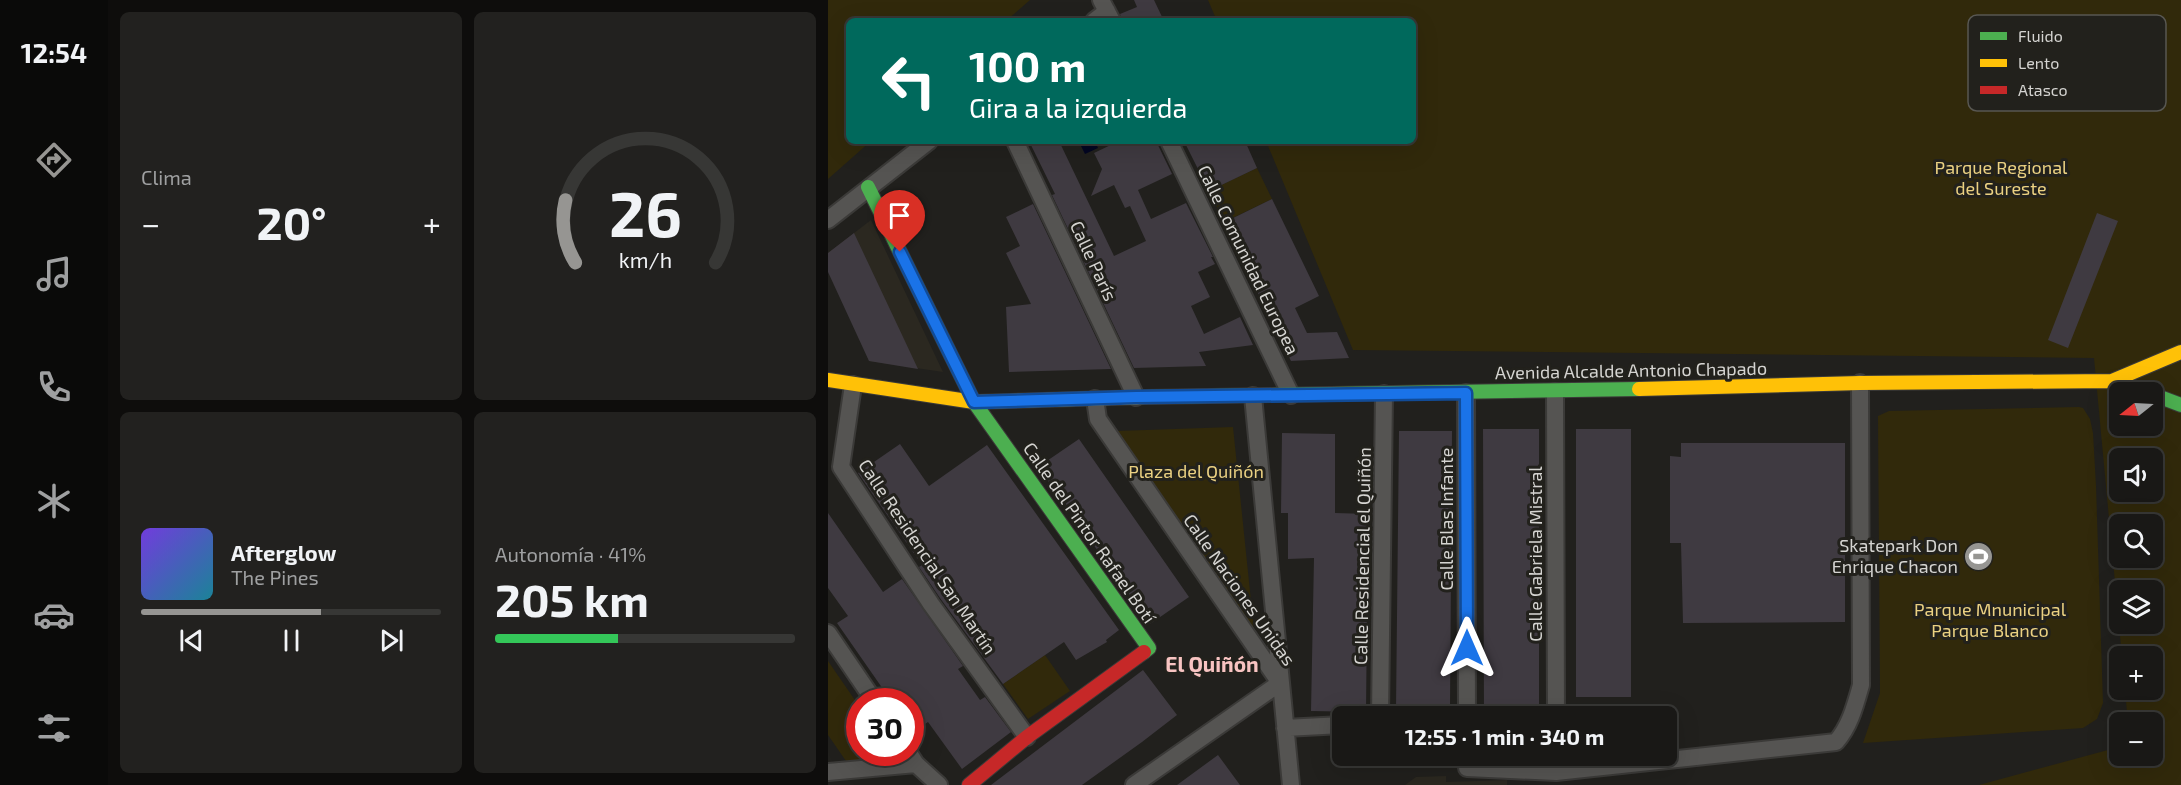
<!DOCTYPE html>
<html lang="es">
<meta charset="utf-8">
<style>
body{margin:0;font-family:"Exo 2",sans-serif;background:#22211f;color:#f1f3f6;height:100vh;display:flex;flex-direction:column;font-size:22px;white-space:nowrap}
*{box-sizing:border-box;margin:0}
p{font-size:20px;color:#9fa0a1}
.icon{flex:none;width:33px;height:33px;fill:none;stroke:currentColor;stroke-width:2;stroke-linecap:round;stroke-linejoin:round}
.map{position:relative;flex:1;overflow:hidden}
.sheet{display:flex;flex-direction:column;gap:12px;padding:12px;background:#0e0d0c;width:720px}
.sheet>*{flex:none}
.top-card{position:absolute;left:18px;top:18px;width:570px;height:126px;border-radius:9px;box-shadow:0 6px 24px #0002,0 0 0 2px #373735;background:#00695c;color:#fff;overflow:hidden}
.needle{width:39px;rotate:252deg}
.fabs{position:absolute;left:1281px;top:382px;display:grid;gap:12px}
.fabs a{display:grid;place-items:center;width:54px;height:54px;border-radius:9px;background:#191816;box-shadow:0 6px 24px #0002,0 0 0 2px #373735;font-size:30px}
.speed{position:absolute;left:18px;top:688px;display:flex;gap:12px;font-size:30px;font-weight:700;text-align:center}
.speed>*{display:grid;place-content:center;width:78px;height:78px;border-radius:50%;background:#191816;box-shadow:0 6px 24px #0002,0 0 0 2px #373735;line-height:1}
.speed .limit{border:9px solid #d22;background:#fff;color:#111}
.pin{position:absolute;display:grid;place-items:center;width:51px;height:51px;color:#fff;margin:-62px -26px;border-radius:50% 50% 50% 0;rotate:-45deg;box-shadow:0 0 6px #0007}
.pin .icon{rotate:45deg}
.me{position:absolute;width:66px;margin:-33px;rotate:0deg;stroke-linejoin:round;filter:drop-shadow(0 0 4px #0008)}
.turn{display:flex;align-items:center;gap:21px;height:126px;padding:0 24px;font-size:27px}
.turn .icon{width:78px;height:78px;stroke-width:2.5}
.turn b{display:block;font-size:42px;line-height:51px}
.big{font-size:45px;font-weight:700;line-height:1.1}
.sheet .widget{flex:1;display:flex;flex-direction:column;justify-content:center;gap:9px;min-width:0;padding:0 21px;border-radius:9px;background:#22211f}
.sheet .dial{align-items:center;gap:0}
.dial svg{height:156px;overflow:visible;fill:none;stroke:#373735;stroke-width:7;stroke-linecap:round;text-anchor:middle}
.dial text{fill:#f1f3f6;stroke:none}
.song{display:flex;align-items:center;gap:18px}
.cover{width:72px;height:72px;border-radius:9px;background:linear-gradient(135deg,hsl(260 70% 55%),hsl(190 70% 35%))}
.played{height:6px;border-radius:3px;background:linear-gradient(90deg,#969592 60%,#373735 60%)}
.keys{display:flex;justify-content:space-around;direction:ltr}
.heat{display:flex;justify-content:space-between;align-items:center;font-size:33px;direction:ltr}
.charge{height:9px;border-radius:4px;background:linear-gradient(90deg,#34c759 41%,#373735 0)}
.sheet .tiles{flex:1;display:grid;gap:12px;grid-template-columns:repeat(2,1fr)}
.trip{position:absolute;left:504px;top:706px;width:345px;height:60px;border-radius:9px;background:#191816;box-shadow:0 6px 24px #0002,0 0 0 2px #373735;font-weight:700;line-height:60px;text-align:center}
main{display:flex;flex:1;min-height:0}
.tab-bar{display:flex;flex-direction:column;width:108px;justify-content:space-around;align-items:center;background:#0a0a09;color:#9fa0a1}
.tab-bar .icon{width:42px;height:42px}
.tab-bar .selected{color:#969592}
.tab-bar b{font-size:27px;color:#f1f3f6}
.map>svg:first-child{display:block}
.built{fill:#2b2820}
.green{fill:#31290b;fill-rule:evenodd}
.water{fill:#030622}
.building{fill:#3f3a41}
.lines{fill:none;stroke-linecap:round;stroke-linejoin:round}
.street-casing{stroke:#3b3a38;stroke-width:20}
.fast-casing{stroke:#3b3a38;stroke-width:16}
.slow-casing{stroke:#3b3a38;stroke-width:16}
.jam-casing{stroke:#3b3a38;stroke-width:16}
.street{stroke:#555452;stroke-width:16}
.fast{stroke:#4caf50;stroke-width:14}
.slow{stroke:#ffc107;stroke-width:14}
.jam{stroke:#c62828;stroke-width:14}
.route-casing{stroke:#114b97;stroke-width:15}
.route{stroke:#1a73e8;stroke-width:10}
.labels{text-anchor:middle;stroke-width:6;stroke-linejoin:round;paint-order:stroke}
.park-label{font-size:18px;fill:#ebd182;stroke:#22211c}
.street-label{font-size:18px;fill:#d5d4d1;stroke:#22211c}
.poi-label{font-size:18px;fill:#d5d4d1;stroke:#22211c;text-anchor:end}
.quarter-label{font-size:21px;font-weight:bold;fill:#f8c4c2;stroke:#22211c}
.key{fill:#22211c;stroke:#585752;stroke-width:1.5}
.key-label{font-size:16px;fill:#d5d4d1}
</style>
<main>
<nav class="tab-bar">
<b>12:54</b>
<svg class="icon selected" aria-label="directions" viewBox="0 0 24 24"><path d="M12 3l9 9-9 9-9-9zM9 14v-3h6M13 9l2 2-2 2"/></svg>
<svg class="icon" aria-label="music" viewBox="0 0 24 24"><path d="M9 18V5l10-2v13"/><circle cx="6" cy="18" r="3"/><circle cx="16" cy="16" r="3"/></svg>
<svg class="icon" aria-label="phone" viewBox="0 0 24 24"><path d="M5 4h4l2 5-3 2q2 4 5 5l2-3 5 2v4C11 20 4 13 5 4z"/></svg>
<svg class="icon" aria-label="climate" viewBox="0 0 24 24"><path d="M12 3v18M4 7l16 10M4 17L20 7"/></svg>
<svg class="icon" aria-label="car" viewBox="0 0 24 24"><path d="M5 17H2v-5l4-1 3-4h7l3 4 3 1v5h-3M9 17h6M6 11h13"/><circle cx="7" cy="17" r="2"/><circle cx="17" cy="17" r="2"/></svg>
<svg class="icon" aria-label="filters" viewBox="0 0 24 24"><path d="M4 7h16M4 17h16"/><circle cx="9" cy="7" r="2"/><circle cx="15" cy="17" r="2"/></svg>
</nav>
<section class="sheet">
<div class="tiles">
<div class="widget"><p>Clima</p>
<div class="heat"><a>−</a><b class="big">20°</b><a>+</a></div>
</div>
<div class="widget dial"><svg viewBox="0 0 100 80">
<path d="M14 69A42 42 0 1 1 86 69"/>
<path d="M14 69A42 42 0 0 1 9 37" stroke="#969592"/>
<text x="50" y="56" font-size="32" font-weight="700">26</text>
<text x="50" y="72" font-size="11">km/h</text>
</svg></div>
<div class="widget">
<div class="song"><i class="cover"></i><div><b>Afterglow</b><p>The Pines</p></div></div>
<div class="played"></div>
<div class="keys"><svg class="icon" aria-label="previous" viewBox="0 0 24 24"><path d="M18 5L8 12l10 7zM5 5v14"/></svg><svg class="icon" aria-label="pause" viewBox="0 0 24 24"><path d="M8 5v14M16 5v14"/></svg><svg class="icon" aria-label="next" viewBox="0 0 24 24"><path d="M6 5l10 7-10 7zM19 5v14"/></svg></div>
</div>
<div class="widget"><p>Autonomía · 41%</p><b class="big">205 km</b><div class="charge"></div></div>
</div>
</section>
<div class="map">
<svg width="1353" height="785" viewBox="0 0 1353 785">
<rect width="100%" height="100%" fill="#21201d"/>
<path class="built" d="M 43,220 L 115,372 L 41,361 L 0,253 Z
M 618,776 L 618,782 L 679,780 L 679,785 L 577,785 L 588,777 Z"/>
<path class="green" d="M 0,0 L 202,0 L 178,21 L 21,21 L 21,141 L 43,141 L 0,179 Z
M 380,0 L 1353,0 L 1353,785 L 1151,785 L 1291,747 L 1292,756 L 1324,756 L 1324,723 L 1300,723 L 1297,690 L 1324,690 L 1324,657 L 1294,657 L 1266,358 L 525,350 L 438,141 L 585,141 L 585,21 L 389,21 ZM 1292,393 L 1324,393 L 1324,426 L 1292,426 ZM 1292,459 L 1324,459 L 1324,492 L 1292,492 ZM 1292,525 L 1324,525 L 1324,558 L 1292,558 ZM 1292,591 L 1324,591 L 1324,624 L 1292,624 Z
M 429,168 L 444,199 L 396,222 L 381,191 Z
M 1251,407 L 1255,408 L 1262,419 L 1265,433 L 1268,486 L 1275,703 L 1269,719 L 1255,728 L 1035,743 L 1052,693 L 1050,416 L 1061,411 Z
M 405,427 L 426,630 L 289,431 Z
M 217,655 L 242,691 L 200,719 L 175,684 Z
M 0,661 L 31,706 L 32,753 L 63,753 L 65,756 L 18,761 L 0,735 Z"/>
<path class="water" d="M 248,141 L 267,141 L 270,148 L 257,154 L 251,142 Z"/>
<path class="building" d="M 306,0 L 326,0 L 336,21 L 294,21 L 292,14 L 309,7 Z
M 201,141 L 231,141 L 286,256 L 318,241 L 302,206 L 297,208 L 286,185 L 263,196 L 274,169 L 266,153 L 291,141 L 328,141 L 344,174 L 310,190 L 323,219 L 358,203 L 385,257 L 383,257 L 387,264 L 370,272 L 382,297 L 363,306 L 376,334 L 412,317 L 425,345 L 371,352 L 378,366 L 306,368 L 224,195 L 227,194 Z
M 356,141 L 417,141 L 429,168 L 381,191 Z
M 444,199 L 491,296 L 467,308 L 479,333 L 509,332 L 521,358 L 463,361 L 442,319 L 397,222 Z
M 205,204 L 283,369 L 181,372 L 178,307 L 203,304 L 178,253 L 192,246 L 178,217 Z
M 1269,213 L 1290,221 L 1240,348 L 1220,340 Z
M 26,233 L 75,337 L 90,369 L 41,361 L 0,272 L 0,253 Z
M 655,429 L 711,429 L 711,717 L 656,717 Z
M 748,429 L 803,429 L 803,697 L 748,697 Z
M 571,431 L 624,431 L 622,710 L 568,709 Z
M 454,433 L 507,434 L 507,513 L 540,514 L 538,712 L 483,711 L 486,558 L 460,559 L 460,513 L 453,513 Z
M 251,439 L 361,597 L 322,624 L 210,467 Z
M 853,443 L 1017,443 L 1017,622 L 855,623 L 853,543 L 842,543 L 842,456 L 853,457 Z
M 72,444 L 101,486 L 159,445 L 291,630 L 278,640 L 279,642 L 248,660 L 236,642 L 175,684 L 112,598 L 91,567 L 94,565 L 30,473 Z
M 0,513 L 55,592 L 74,579 L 135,666 L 130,669 L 152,700 L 157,697 L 183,732 L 134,769 L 100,722 L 82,734 L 82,702 L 64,702 L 9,623 L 20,616 L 0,588 Z
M 315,670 L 349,715 L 314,742 L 254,785 L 163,785 Z
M 390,755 L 412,785 L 349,785 Z"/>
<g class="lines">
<defs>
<path id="street" d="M 273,0 L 284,21
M 266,21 L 279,11
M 187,141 L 308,397
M 341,141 L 463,395
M 0,220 L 101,141
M 25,385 L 13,467 L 103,604 L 199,737
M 727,392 L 728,717
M 638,393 L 639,717
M 425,396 L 463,785
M 267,399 L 270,419 L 452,683 L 306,785
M 0,633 L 47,702
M 552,717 L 556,394
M 457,728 L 514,725
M 81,753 L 88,764 L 111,785
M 639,756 L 639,768 L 728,772 L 1008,742 C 1022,726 1027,706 1033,685 L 1032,383
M 0,772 L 88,764"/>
<path id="fast" d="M 40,187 L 146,402 L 321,648 L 316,652
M 1324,394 L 1353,405
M 317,397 L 811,389"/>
<path id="slow" d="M 0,380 L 146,402 L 317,397
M 1284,381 L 1321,393
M 811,389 L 1032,383 L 1284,381 L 1353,352"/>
<path id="jam" d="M 141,785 L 199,737 L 316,652"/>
</defs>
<use href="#street" class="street-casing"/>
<use href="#fast" class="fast-casing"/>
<use href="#slow" class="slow-casing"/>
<use href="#jam" class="jam-casing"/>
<use href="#street" class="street"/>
<use href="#fast" class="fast"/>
<use href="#slow" class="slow"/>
<use href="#jam" class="jam"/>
</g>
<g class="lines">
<defs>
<path id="route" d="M 72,252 L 146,402 L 308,397 L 638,393 L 639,648"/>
</defs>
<use href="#route" class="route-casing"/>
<use href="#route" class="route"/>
</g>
<defs>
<symbol id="stadium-disc" viewBox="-11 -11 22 22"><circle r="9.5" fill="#969592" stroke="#22211c"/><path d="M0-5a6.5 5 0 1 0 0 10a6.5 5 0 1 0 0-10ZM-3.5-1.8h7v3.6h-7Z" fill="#fff"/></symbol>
</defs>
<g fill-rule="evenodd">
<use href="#stadium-disc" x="1134" y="540" width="33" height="33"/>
</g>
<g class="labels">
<g class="park-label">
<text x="1173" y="174">Parque Regional<tspan x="1173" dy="21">del Sureste</tspan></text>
<text x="368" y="478">Plaza del Quiñón</text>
<text x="1162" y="616">Parque Mnunicipal<tspan x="1162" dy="21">Parque Blanco</tspan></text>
</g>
<g class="street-label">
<text transform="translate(420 260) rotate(64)" y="6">Calle Comunidad Europea</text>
<text transform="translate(265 261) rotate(65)" y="6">Calle París</text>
<text transform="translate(803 371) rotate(-1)" y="6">Avenida Alcalde Antonio Chapado</text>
<text transform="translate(619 519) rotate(-90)" y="6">Calle Blas Infante</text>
<text transform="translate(261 533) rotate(55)" y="6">Calle del Pintor Rafael Botí</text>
<text transform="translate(708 554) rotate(-90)" y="6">Calle Gabriela Mistral</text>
<text transform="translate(535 556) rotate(-89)" y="6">Calle Residencial el Quiñón</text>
<text transform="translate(99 557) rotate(56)" y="6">Calle Residencial San Martín</text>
<text transform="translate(411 590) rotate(55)" y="6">Calle Naciones Unidas</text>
</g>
<g class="poi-label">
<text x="1130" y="552">Skatepark Don<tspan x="1130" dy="21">Enrique Chacon</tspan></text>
</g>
<g class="quarter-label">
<text x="384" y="672">El Quiñón</text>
</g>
</g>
<rect x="1140" y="15" width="198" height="96" rx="9" class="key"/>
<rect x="1152" y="32" width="27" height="8" fill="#4caf50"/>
<rect x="1152" y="59" width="27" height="8" fill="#ffc107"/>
<rect x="1152" y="86" width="27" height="8" fill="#c62828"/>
<g class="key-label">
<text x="1190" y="42">Fluido</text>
<text x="1190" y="69">Lento</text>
<text x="1190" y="96">Atasco</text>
</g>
</svg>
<div class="fabs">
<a><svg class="needle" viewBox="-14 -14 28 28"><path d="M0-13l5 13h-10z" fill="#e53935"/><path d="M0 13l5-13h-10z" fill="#9fa0a1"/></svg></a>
<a><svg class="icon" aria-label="sound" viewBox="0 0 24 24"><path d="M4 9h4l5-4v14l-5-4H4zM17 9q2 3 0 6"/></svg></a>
<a><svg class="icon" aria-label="search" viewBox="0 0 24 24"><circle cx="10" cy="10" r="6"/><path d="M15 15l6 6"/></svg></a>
<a><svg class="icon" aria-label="layers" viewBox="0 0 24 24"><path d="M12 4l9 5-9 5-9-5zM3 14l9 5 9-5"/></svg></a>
<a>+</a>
<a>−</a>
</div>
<div class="speed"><div class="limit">30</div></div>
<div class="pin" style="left:72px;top:252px;background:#d93025"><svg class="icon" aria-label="arrive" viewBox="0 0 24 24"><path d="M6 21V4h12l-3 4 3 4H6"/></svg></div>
<svg class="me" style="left:639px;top:648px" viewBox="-20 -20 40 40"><path d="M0-17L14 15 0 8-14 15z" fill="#1a73e8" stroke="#fff" stroke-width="4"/></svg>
<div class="trip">12:55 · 1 min · 340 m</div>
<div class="top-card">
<div class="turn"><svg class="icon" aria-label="left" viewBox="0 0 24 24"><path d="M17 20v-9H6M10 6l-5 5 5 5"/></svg><div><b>100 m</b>Gira a la izquierda</div></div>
</div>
</div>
</main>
